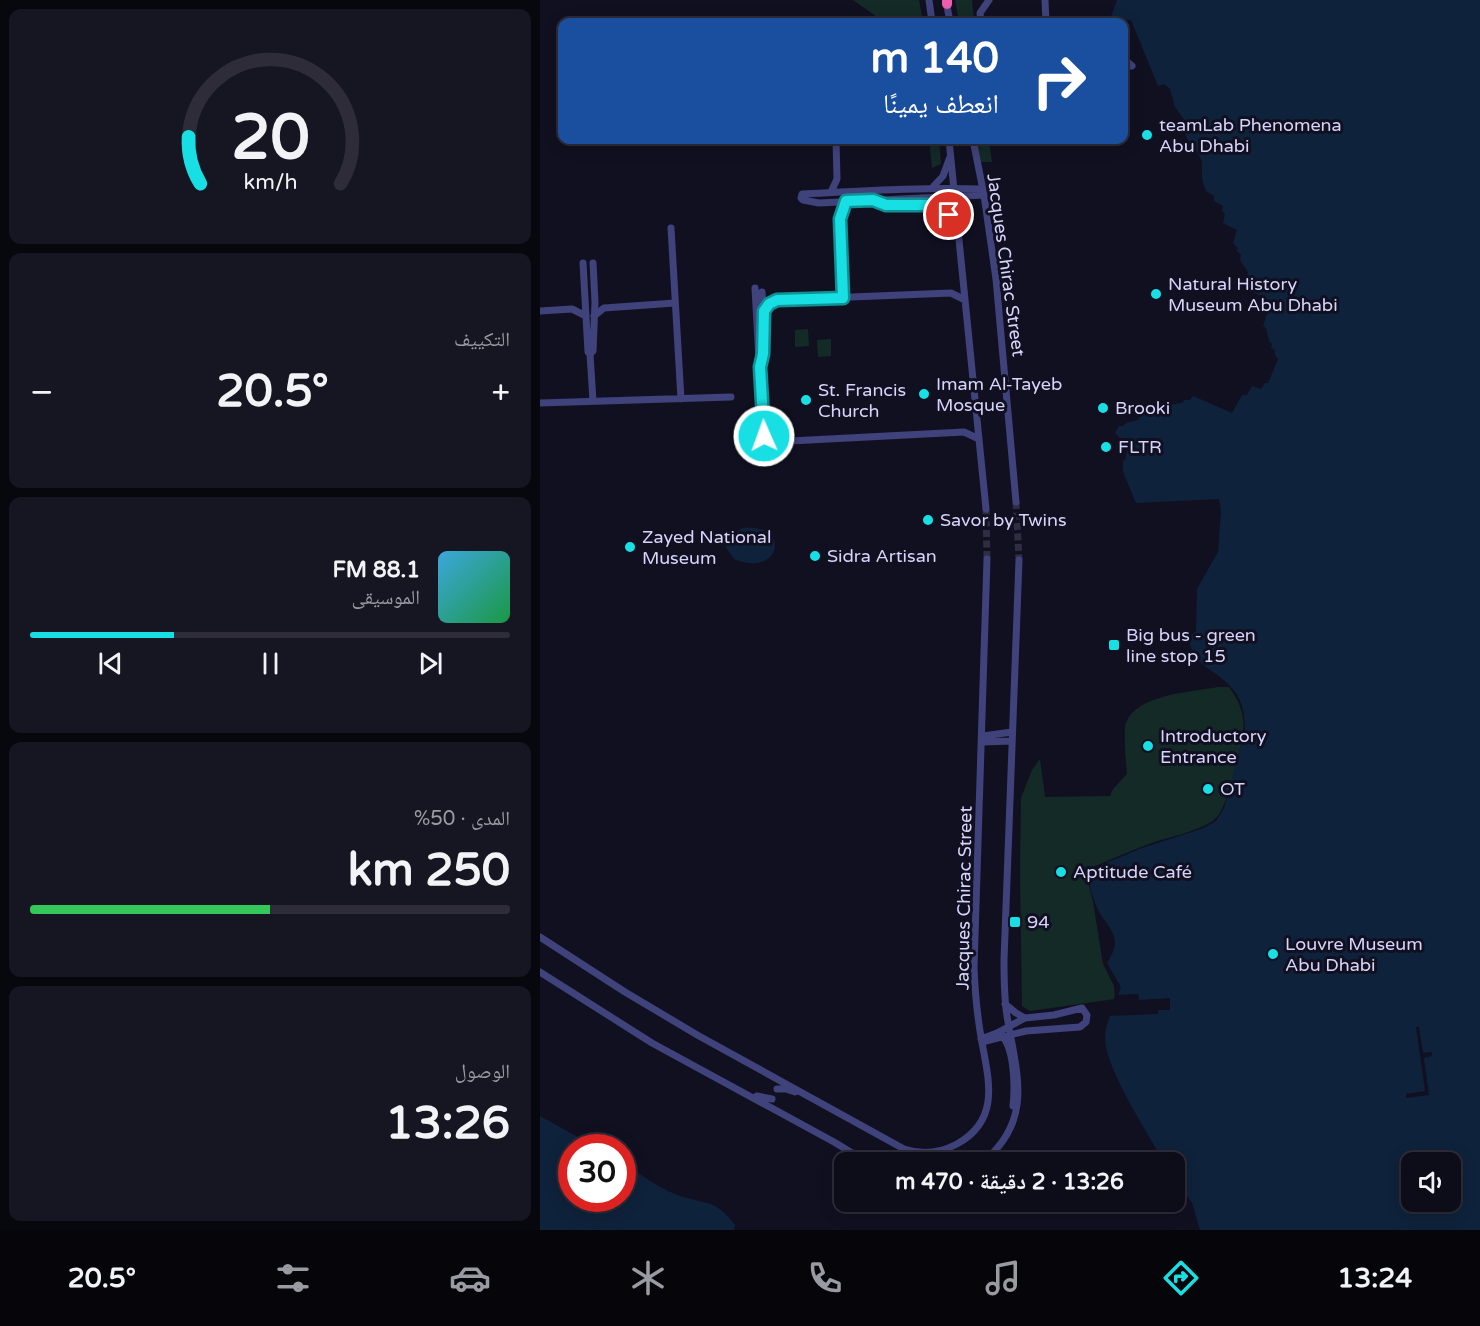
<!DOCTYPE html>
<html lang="ar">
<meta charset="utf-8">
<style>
body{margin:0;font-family:"Varela Round","Noto Naskh Arabic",sans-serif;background:#161522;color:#f1f3f6;direction:rtl;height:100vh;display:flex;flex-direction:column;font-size:22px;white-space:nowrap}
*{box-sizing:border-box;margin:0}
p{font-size:20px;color:#9a9ba2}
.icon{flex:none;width:33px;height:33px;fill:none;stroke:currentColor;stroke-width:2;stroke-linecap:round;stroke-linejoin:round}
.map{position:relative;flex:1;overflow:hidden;direction:ltr}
.drawer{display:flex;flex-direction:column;gap:9px;padding:9px;background:#07070e;width:540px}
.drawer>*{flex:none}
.top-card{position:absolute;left:18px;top:18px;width:570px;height:126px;border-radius:12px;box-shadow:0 3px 15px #0003,0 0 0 2px #2d2c38;direction:rtl;background:#1a4fa0;color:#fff;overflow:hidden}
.fabs{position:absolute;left:861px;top:1152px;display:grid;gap:12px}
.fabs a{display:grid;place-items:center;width:60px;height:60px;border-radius:12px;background:#0d0c19;box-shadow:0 3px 15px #0003,0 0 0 2px #2d2c38;font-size:30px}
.speed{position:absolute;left:18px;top:1134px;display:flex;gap:12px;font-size:30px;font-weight:700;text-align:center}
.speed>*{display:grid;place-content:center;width:78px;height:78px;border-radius:50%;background:#0d0c19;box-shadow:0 3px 15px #0003,0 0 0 2px #2d2c38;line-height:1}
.speed .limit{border:9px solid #d22;background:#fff;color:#111}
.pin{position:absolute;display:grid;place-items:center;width:51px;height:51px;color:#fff;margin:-26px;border:3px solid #fff;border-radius:50%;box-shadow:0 2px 6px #0007}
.me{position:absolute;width:66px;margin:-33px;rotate:358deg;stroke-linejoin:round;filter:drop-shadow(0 0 4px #0008)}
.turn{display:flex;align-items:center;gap:21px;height:126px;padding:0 30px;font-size:27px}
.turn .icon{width:78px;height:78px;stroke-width:2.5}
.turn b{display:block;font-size:42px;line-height:51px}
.big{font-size:45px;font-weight:800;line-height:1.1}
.drawer .card{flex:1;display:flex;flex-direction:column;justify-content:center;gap:9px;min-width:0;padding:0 21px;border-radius:12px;background:#161522}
.drawer .dial{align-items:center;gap:0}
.dial svg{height:156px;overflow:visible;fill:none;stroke:#2d2c38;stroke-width:7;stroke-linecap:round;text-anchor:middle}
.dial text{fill:#f1f3f6;stroke:none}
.song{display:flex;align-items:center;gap:18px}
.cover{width:72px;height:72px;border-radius:9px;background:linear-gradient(135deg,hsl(200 70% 55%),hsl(140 70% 35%))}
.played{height:6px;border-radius:3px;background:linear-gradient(90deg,#18dfe3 30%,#2d2c38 30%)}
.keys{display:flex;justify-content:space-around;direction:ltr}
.heat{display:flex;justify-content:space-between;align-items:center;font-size:33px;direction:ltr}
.charge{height:9px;border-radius:4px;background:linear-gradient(90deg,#34c759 50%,#2d2c38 0)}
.trip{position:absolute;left:294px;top:1152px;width:351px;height:60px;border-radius:12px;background:#0d0c19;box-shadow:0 3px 15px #0003,0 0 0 2px #2d2c38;font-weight:800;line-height:60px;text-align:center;direction:rtl}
.tab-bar{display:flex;height:96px;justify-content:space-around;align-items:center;background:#05050a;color:#9a9ba2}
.tab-bar .icon{width:42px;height:42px}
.tab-bar .active{color:#18dfe3}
.tab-bar b{font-size:27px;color:#f1f3f6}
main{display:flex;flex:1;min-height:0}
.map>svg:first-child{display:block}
.green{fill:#132a27}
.water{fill:#0f223b;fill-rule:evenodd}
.pier{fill:#111021}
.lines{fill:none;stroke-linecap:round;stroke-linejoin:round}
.minor-tunnel{stroke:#2e2d42;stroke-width:7;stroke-dasharray:7 3.5;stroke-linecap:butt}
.minor{stroke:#40427b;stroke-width:7}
.highway{stroke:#ee5cae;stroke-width:10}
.route-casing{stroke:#109194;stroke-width:15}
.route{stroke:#18dfe3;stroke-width:10}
.poi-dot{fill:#18dfe3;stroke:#111021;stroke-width:2}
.labels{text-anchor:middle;stroke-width:6;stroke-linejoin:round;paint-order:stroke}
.poi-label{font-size:18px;fill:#d5d4fa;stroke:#111021;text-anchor:start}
.street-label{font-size:18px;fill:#d5d4fa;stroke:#111021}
</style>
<main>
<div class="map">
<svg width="940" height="1230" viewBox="0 0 940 1230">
<rect width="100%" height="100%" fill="#111021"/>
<path class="green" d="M 313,0 L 379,0 L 383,22 L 344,22 Z
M 415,0 L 432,0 L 434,20 L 433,22 L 419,22 Z
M 389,140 L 399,140 L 401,164 L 392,168 Z
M 436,140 L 449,140 L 452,162 L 440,162 Z
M 268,329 L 269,346 L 255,347 L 255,330 Z
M 291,339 L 291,356 L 278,357 L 277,340 Z
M 678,687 L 689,687 C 707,712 706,726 698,756 C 694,772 687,805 677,817 C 664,831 627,837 609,844 C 587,852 566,862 545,870 L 553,902 L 563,964 L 574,986 L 575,999 L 490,1011 L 482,1006 L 480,872 L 481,798 L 492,770 L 500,759 L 505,797 L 570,796 L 573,789 L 587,774 C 586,764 583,730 586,723 C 597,694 652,692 678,687 Z"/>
<path class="water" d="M 577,0 L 940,0 L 940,1230 L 660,1230 L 652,1203 L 635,1179 L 634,1162 L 624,1162 C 608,1133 564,1067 565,1036 C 566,1021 576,1002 581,987 L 567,963 C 580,943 576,935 562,917 C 555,906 550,889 548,877 L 554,868 L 602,848 L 664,828 L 676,821 L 684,808 L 705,730 C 705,713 702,698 690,686 C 674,668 651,666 649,637 L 656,631 L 657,589 L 678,552 L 681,512 L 679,499 L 596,503 L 583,472 L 583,461 L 585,460 L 587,451 L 579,446 L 580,438 L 575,433 L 579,426 L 583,426 L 586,423 L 598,420 L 603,412 L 613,415 L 616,412 L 625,414 L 630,405 L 642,403 L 645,400 L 650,400 L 653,396 L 692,413 L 702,395 L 707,395 L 712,386 L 721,389 L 725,383 L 728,383 L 738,359 L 735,355 L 735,350 L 731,348 L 732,344 L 729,341 L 726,328 L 723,326 L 728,311 L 722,301 L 722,296 L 712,292 L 706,282 L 708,272 L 700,260 L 701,255 L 696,250 L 698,249 L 693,243 L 697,230 L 683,223 L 685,214 L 682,211 L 683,206 L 674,201 L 674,196 L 666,191 L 662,179 L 662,162 L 658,153 L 649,143 L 645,134 L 645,121 L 635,107 L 630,89 L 624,84 L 618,86 L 591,20 L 569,22 ZM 872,1162 L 910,1162 L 910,1202 L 872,1202 Z
M 203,528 C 253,523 240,579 194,559 L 185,546 L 191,534 Z
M 0,1116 L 56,1147 L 32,1148 L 32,1198 L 82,1198 L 83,1163 C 100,1173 116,1187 135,1194 C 164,1206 173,1196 195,1225 L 194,1230 L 0,1230 Z"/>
<path class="pier" d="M 598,994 L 599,1000 L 630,998 L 630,1010 L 618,1010 L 618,1014 L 568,1016 L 575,995 Z
M 876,1027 L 879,1027 L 883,1053 L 892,1052 L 892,1056 L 884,1058 L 889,1095 L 866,1098 L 866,1094 L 885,1091 Z"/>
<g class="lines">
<path class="minor-tunnel" d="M 476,502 L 479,560
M 446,509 L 447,559"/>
<path class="minor" d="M 389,0 L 392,22
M 505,0 L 506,22
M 406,1 L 410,22
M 441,22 L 440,13 L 449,0
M 584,59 L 592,66
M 409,140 L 446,509
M 433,140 L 444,195 L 456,279 L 476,502
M 392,188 L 403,176 L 410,157
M 442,189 C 382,187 322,191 262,194 L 261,198 L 263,200 L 279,203 L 444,195
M 291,192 L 297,179 L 296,140
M 335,201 C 342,205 349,205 358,205 C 385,204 398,204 418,224
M 131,228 L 141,399
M 43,263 L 48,352 L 50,354 L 53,401
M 215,288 L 223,433 L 226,440 L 231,442 L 424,432 L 439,439
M 222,292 L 224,322 L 223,352
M 303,298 L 300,219 L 306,201
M 0,311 L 32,309 L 46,316
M 224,311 L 229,304 L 237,300 L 411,293 L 425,300
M 54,316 L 64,308 L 135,303
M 50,354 L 53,351 L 55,302 L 53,263
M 0,403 L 191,397
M 443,736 L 472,732
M 442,742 L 472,741
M 0,937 L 85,992 L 159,1036 L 364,1149 C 382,1155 400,1153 417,1144 C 462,1119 448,1078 441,1037 C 437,1014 435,991 434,968 L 447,559
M 0,972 L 112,1043 L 294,1142 L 327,1162
M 465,1004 L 476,1013 L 485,1018
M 460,1034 C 475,1046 475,1088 473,1106
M 441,1039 L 457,1033 L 485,1018 L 514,1015 L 542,1008 L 547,1015 L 546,1022 L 540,1027 L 486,1031 L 442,1042
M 237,1089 L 246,1089 L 255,1092
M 217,1096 L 232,1099
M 443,1162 C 495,1119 476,1072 467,1016 C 464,997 464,979 464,960 L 479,560"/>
<path class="highway" d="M 407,4 L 407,0"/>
</g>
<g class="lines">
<defs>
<path id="route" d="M 224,436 L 220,367 L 223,354 L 224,311 L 229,304 L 237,300 L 303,298 L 300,219 L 306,201 L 333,200 L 346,205 L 388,205 L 409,215"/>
</defs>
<use href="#route" class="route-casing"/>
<use href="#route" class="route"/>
</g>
<g class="poi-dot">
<circle cx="607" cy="135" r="6"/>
<circle cx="616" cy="294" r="6"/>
<circle cx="384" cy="394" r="6"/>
<circle cx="266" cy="400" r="6"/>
<circle cx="563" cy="408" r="6"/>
<circle cx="566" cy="447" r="6"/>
<circle cx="388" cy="520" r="6"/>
<circle cx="90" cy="547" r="6"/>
<circle cx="275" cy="556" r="6"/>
<rect x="568" y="639" width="12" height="12" rx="3"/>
<circle cx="608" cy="746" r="6"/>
<circle cx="668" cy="789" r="6"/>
<circle cx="521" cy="872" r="6"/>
<rect x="469" y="916" width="12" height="12" rx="3"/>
<circle cx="733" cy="954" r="6"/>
</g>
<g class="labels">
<g class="poi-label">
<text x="619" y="131">teamLab Phenomena<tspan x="619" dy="21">Abu Dhabi</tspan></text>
<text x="628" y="290">Natural History<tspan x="628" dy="21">Museum Abu Dhabi</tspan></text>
<text x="396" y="390">Imam Al-Tayeb<tspan x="396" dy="21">Mosque</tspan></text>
<text x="278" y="396">St. Francis<tspan x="278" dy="21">Church</tspan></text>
<text x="575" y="414">Brooki</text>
<text x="578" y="453">FLTR</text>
<text x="400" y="526">Savor by Twins</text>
<text x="102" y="543">Zayed National<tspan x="102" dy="21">Museum</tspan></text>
<text x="287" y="562">Sidra Artisan</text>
<text x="586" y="641">Big bus - green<tspan x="586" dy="21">line stop 15</tspan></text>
<text x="620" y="742">Introductory<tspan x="620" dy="21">Entrance</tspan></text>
<text x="680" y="795">OT</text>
<text x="533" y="878">Aptitude Café</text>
<text x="487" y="928">94</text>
<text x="745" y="950">Louvre Museum<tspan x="745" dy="21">Abu Dhabi</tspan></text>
</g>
<g class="street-label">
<text transform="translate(466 265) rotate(82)" y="6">Jacques Chirac Street</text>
<text transform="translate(424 898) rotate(-89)" y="6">Jacques Chirac Street</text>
</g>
</g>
</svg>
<div class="fabs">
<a><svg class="icon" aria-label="sound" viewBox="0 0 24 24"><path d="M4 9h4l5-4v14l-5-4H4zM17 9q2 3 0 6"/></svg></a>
</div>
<div class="speed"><div class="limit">30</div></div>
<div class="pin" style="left:409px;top:215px;background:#d93025"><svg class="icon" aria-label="arrive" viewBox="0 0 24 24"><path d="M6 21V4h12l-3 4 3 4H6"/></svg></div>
<svg class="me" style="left:224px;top:436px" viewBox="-20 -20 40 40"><circle r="17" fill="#18dfe3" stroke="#fff" stroke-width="3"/><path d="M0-11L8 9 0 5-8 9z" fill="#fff"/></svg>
<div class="trip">13:26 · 2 دقيقة · 470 m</div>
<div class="top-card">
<div class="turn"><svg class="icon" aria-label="right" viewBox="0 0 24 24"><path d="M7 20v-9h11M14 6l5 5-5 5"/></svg><div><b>140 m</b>انعطف يمينًا</div></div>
</div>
</div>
<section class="drawer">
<div class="card dial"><svg viewBox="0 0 100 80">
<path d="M14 69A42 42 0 1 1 86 69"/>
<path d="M14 69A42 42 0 0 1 8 45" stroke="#18dfe3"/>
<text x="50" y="56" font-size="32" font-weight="700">20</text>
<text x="50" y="72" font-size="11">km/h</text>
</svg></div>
<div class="card"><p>التكييف</p>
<div class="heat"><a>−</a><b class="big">20.5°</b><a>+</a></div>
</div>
<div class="card">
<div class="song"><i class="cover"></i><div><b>88.1 FM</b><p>الموسيقى</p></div></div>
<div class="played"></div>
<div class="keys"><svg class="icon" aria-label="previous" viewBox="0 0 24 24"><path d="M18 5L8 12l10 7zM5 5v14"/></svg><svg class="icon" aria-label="pause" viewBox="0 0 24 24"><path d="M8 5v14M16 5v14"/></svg><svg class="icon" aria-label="next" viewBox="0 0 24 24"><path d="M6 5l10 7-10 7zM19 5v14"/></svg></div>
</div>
<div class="card"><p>المدى · 50%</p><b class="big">250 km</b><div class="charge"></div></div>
<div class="card"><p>الوصول</p><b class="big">13:26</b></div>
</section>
</main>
<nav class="tab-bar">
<b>13:24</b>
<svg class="icon active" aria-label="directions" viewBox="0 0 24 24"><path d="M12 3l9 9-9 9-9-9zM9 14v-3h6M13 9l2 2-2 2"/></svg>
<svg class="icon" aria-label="music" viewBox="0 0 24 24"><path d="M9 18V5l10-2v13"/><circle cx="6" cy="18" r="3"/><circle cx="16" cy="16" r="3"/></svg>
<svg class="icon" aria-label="phone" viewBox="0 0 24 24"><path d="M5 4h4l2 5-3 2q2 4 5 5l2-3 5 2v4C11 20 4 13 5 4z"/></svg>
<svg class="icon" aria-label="climate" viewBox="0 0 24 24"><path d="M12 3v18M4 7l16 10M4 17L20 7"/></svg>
<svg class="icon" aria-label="car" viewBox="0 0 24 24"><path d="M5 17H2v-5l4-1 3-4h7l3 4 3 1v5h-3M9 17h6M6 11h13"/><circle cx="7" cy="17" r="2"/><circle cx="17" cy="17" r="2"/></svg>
<svg class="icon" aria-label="filters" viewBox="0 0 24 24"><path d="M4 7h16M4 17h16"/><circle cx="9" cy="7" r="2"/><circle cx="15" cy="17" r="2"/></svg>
<b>20.5°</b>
</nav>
